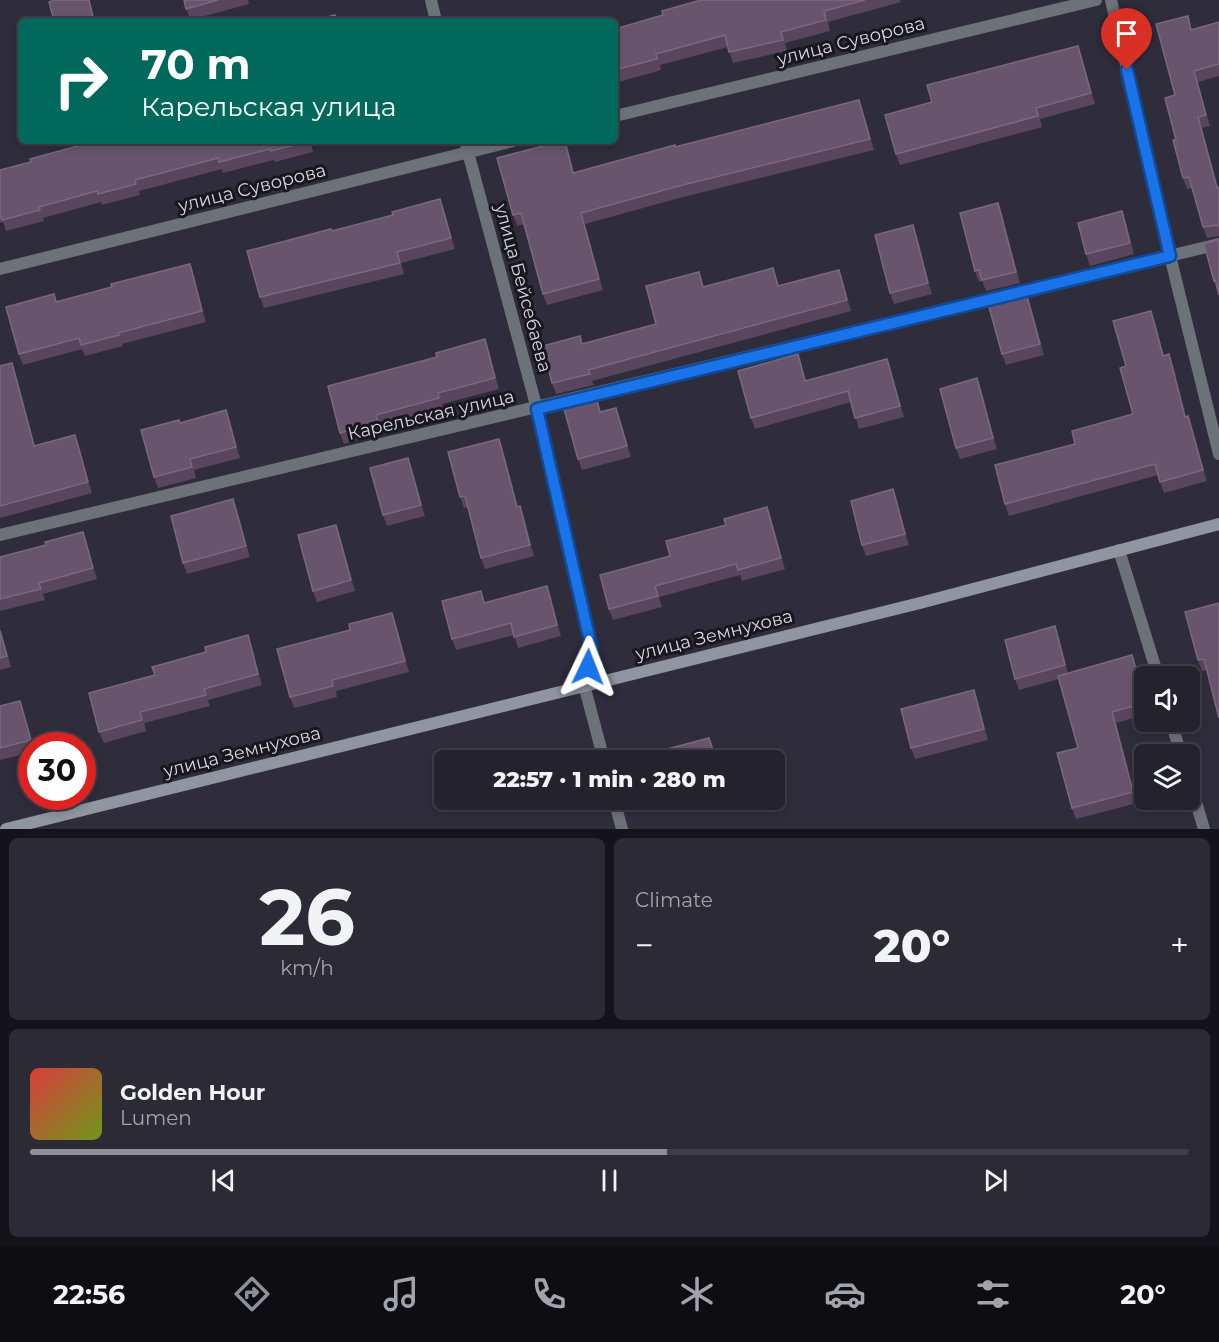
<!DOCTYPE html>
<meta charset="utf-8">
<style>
body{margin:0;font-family:Montserrat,sans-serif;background:#2b2a35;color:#f1f3f6;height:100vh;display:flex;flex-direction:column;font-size:22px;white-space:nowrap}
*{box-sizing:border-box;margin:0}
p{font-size:20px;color:#a3a4aa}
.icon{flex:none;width:33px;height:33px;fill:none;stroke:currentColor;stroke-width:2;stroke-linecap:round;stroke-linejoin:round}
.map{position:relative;height:829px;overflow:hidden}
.drawer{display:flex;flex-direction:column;gap:9px;padding:9px;background:#131319;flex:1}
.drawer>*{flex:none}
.banner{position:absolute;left:18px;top:18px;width:600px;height:126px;border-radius:9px;box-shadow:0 3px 9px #0003,0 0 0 2px #403f49;background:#00695c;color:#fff;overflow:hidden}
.tools{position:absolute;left:1134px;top:666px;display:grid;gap:12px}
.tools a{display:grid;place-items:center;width:66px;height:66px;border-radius:9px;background:#23222d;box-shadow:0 3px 9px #0003,0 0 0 2px #403f49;font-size:30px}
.speed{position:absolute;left:18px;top:732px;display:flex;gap:12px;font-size:30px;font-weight:700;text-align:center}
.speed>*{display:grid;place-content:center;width:78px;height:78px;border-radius:50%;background:#23222d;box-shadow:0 3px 9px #0003,0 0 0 2px #403f49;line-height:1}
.speed .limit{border:9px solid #d22;background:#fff;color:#111}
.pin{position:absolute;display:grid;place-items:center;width:51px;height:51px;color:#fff;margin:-62px -26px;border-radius:50% 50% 50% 0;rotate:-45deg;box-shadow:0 0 6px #0007}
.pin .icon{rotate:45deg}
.me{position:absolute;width:66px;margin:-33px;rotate:2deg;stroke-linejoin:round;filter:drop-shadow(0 0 4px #0008)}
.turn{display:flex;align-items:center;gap:21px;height:126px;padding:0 24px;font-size:27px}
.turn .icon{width:78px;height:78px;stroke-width:2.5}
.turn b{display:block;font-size:42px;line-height:51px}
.big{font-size:45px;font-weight:800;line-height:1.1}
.drawer .tile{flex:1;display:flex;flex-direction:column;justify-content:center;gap:9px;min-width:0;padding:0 21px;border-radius:9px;background:#2b2a35}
.drawer .dial{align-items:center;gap:0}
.dial b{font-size:78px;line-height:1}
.song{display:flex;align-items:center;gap:18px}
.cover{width:72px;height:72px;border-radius:9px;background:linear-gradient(135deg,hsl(0 70% 55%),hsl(80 70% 35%))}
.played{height:6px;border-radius:3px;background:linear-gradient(90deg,#8c9099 55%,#403f49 55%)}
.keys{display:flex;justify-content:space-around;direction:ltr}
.heat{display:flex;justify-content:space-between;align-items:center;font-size:33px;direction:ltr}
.drawer .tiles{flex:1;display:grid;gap:9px;grid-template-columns:1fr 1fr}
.tile:last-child{grid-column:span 2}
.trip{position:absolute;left:434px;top:750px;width:351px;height:60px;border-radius:9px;background:#23222d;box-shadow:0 3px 9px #0003,0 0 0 2px #403f49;font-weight:800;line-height:60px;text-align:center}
.tabs{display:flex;height:96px;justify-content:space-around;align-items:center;background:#0e0e12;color:#a3a4aa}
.tabs .icon{width:42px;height:42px}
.tabs .current{color:#8c9099}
.tabs b{font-size:27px;color:#f1f3f6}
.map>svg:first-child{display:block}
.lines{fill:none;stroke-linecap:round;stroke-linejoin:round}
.street{stroke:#6d7178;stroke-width:12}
.secondary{stroke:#8f96a1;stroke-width:12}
.wall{fill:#5a455f}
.shaded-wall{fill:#43354b}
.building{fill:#68546c;stroke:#79687e;stroke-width:1.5}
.route-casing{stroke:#114b97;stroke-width:15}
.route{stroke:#1a73e8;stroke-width:10}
.labels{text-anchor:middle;stroke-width:6;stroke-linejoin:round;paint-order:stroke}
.street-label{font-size:18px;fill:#d7d5df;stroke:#18171d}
</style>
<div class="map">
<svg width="1219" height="829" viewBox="0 0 1219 829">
<rect width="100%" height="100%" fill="#2f2d3c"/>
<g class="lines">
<path class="street" d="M 431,0 L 436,21
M 1111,0 L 1170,256 L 1219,454
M 615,116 L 1096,0
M 465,141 L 537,409 L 592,649 L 584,685 L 604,760
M 0,269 L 513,141
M 0,535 L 1219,244
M 1119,550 L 1158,676
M 1171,722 L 1181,754
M 1190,782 L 1204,829
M 614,800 L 622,829"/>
<path class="secondary" d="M 6,829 L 920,603 L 1219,524"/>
</g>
<path class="wall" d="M 184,0 L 248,0 L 249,4 L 190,20 Z
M 701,0 L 900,0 L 901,2 L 828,22 L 830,31 L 785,43 L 787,51 L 733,63 L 728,47 L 660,65 L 661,70 L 619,82 L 617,78 L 615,78 L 615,29 L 663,15 Z
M 1219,22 L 1219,76 L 1198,82 L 1210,126 L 1202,128 L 1218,187 L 1219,187 L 1219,236 L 1207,238 L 1203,227 L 1192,188 L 1187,189 L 1183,178 L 1176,140 L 1175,95 L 1192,29 Z
M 1082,57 L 1095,104 L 1040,119 L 1042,127 L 900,165 L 896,154 L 932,102 Z
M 863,111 L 874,150 L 683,197 L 585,224 L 603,290 L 547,305 L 543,294 L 524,224 L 517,226 L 513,215 L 568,151 L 574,173 L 675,147 Z
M 84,141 L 310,141 L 313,152 L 275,162 L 274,160 L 223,173 L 222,169 L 139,191 L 140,195 L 102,205 L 101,202 L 43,218 L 44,221 L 6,231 L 3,222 L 0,223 L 0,170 L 31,162 L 85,144 Z
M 399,141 L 416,141 L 400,145 Z
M 440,199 L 444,210 L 455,249 L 401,263 L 404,274 L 264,308 L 260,297 L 332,231 L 393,215 Z
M 998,203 L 1002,214 L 1020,283 L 986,291 L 982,281 L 979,282 L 975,271 Z
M 1126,222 L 1134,254 L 1090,266 L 1086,254 Z
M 913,225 L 917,236 L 932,294 L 894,304 L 890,293 Z
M 190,264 L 194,275 L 206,322 L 122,344 L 123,346 L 85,356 L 82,349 L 23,365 L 19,354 L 54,294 L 57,301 L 112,287 Z
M 773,268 L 779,286 L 843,281 L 851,311 L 592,381 L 594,385 L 556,394 L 552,383 L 582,344 L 656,324 L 704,287 Z
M 1023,297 L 1031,307 L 1044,355 L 1006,365 L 1002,354 Z
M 1155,322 L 1164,355 L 1173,365 L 1186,416 L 1188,416 L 1192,427 L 1207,481 L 1164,493 L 1158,475 L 1009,516 L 1005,504 L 1075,444 L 1133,414 L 1126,366 Z
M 485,339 L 489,351 L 499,389 L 442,404 L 443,409 L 380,426 L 382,433 L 344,444 L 340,433 L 437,357 Z
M 798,354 L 806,380 L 891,370 L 904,417 L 859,429 L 851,402 L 755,429 L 751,418 Z
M 0,366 L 16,374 L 35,446 L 79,446 L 92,493 L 0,518 Z
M 977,378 L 981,389 L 997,449 L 960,459 L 956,448 Z
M 594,390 L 601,412 L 620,419 L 631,457 L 582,470 L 578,459 Z
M 226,410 L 230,421 L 240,458 L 194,470 L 196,478 L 158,488 L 154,477 L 180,423 Z
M 499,439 L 503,450 L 518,507 L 520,506 L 524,517 L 534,556 L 485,569 L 481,558 L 468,507 L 464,508 L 460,497 Z
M 408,458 L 412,469 L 425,516 L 387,526 L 383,515 Z
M 893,489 L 897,500 L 909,545 L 866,556 L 862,545 Z
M 237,510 L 250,557 L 187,574 L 183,563 Z
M 771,518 L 785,569 L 742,581 L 740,575 L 659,597 L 662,607 L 613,620 L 609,609 L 670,556 Z
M 83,532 L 87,543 L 97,579 L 43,594 L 45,600 L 0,611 L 0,557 L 46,545 Z
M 340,536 L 355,591 L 317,602 L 313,591 Z
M 547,586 L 551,597 L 561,636 L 518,648 L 514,635 L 456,650 L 452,639 L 485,603 Z
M 1219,603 L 1207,670 L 1202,671 L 1198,660 Z
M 392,613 L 396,624 L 409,672 L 336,691 L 337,697 L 294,708 L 290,697 L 350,630 Z
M 0,627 L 11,667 L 0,670 Z
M 1059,637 L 1068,673 L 1136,666 L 1144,696 L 1144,715 L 1116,723 L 1137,803 L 1076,819 L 1072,808 L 1078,748 L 1059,679 L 1019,690 L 1015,679 Z
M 252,646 L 262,685 L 208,700 L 210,706 L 144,723 L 146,731 L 104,743 L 99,732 Z
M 978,701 L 988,740 L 915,759 L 911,748 Z
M 0,706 L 24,712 L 33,746 L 32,746 L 32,752 L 0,760 Z"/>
<path class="shaded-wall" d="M 89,0 L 90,0 L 95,21 L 94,21 Z
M 1078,46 L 1082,57 L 1095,104 L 1091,93 Z
M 1194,71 L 1198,82 L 1210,126 L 1206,115 Z
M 859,100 L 863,111 L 874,150 L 870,139 Z
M 1198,117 L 1202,128 L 1219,193 Z
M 565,141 L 568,151 L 577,184 L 573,173 Z
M 440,199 L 444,210 L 455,249 L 451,238 Z
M 998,203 L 1002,214 L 1020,283 L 1016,272 Z
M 1122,211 L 1126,222 L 1134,254 L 1130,243 Z
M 581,213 L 585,224 L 603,290 L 599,279 Z
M 913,225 L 917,236 L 932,294 L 928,283 Z
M 190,264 L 194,275 L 206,322 L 202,311 Z
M 839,270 L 843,281 L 851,311 L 847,300 Z
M 1027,296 L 1031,307 L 1044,355 L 1040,344 Z
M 1151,311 L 1155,322 L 1167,367 L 1163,356 Z
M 485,339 L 489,351 L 499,389 L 495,378 Z
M 1169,354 L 1173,365 L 1189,428 L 1185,417 Z
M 887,359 L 891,370 L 904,417 L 900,406 Z
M 12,363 L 16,374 L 38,457 L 34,446 Z
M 977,378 L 981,389 L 997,449 L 993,438 Z
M 616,408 L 620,419 L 631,457 L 627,446 Z
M 226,410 L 230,421 L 240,458 L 236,447 Z
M 1188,416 L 1192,427 L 1207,481 L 1203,470 Z
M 75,435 L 79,446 L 92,493 L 88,482 Z
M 499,439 L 503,450 L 521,518 L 517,507 Z
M 408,458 L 412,469 L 425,516 L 421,505 Z
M 893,489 L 897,500 L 909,545 L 905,534 Z
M 233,499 L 237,510 L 250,557 L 246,546 Z
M 520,506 L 524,517 L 534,556 L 530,545 Z
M 767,507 L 771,518 L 785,569 L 781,558 Z
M 336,525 L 340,536 L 355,591 L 351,580 Z
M 83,532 L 87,543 L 97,579 L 93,568 Z
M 547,586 L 551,597 L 561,636 L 557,625 Z
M 392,613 L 396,624 L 409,672 L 405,661 Z
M 1055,626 L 1059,637 L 1069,676 L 1065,665 Z
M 0,627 L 11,667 L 0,631 Z
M 248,635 L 252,646 L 262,685 L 258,674 Z
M 1132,655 L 1136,666 L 1144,696 L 1144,699 Z
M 974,690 L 978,701 L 988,740 L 984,729 Z
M 20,701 L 24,712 L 33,746 L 31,740 Z
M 1112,712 L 1116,723 L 1137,803 L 1133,792 Z"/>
<path class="building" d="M 54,0 L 89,0 L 94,21 L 54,21 L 49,2 Z
M 184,0 L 218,0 L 186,9 Z
M 701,0 L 865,0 L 824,11 L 826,20 L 781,32 L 783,40 L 729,52 L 725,35 L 656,54 L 657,59 L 615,70 L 615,29 L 663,15 L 662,11 Z
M 335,15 L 337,21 L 312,21 Z
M 1188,16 L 1191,30 L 1219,22 L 1219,64 L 1194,71 L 1206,115 L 1198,117 L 1217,188 L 1219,187 L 1219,227 L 1217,225 L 1203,227 L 1189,177 L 1183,178 L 1173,140 L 1176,140 L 1165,98 L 1175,95 L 1156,24 Z
M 1078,46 L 1091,93 L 1036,108 L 1038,116 L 896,154 L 885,115 L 932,102 L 927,85 Z
M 859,100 L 870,139 L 679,186 L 581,213 L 599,279 L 543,294 L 521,213 L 513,215 L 497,158 L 562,141 L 565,141 L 573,173 L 675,145 L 675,147 Z
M 84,141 L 309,141 L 271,151 L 270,149 L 219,162 L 218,158 L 135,180 L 136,184 L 98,194 L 97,191 L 39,207 L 40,210 L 2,220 L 0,214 L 0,170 L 31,162 L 30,159 L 85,144 Z
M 440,199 L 451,238 L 397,252 L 400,263 L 260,297 L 247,251 L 331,229 L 332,231 L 393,215 L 392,212 Z
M 998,203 L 1016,272 L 982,280 L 979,270 L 975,271 L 960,213 Z
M 1122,211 L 1130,243 L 1086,254 L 1078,223 Z
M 913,225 L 928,283 L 890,293 L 875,235 Z
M 1219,240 L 1219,295 L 1215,280 L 1214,281 L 1204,244 Z
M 190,264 L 202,311 L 118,333 L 119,335 L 81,345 L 79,338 L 19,354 L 6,307 L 54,294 L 56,302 L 112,287 L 111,284 Z
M 773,268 L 778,286 L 839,270 L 847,300 L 588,370 L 590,374 L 552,383 L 543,346 L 580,336 L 582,344 L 656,324 L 646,286 L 699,272 L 703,287 Z
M 1020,288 L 1022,297 L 1027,296 L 1040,344 L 1002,354 L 986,296 Z
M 1151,311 L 1163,356 L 1169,354 L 1185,417 L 1188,416 L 1203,470 L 1160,482 L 1155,464 L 1005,504 L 995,465 L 1075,444 L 1072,431 L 1133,414 L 1120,368 L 1126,366 L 1113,321 Z
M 485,339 L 495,378 L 438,393 L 439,398 L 376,415 L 378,422 L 340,433 L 328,386 L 437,357 L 436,353 Z
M 798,354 L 805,381 L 887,359 L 900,406 L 855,418 L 848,391 L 751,418 L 738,371 Z
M 12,363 L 34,446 L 75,435 L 88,482 L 0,506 L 0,366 Z
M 977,378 L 993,438 L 956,448 L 940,389 Z
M 594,390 L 600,412 L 616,408 L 627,446 L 578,459 L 561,398 Z
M 226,410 L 236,447 L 190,459 L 192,467 L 154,477 L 141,430 L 179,420 L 180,423 Z
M 499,439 L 517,507 L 520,506 L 530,545 L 481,558 L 465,496 L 460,497 L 448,452 Z
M 408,458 L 421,505 L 383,515 L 370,468 Z
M 893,489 L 905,534 L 862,545 L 851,501 Z
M 233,499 L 246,546 L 183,563 L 171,516 Z
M 767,507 L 781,558 L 738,570 L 736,564 L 655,586 L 658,596 L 609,609 L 600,575 L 670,556 L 666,541 L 726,525 L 724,519 Z
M 336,525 L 351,580 L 313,591 L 298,535 Z
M 83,532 L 93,568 L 39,583 L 41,589 L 0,599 L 0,557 L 46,545 L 45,542 Z
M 547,586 L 557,625 L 514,637 L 511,623 L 452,639 L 442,601 L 481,591 L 484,603 Z
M 1219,603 L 1219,718 L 1204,659 L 1198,660 L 1185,612 Z
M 392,613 L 405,661 L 332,680 L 333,686 L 290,697 L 277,649 L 350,630 L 349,624 Z
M 1055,626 L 1065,665 L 1015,679 L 1005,640 Z
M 0,631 L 7,656 L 0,658 Z
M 248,635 L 258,674 L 204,689 L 206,695 L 140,712 L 142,720 L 99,732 L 89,693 L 155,675 L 152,667 L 206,652 L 205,647 Z
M 1132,655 L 1144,699 L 1144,703 L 1112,712 L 1133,792 L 1072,808 L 1057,753 L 1078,748 L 1058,676 Z
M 974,690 L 984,729 L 911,748 L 901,709 Z
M 20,701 L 31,740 L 0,748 L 0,706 Z
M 709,738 L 716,760 L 670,760 L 667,749 Z"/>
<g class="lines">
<defs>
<path id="route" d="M 588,667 L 592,650 L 537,409 L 1170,256 L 1127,70"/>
</defs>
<use href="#route" class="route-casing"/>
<use href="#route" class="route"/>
</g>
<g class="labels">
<g class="street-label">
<text transform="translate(851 41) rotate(-14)" y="6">улица Суворова</text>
<text transform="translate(252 188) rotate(-14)" y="6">улица Суворова</text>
<text transform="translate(523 288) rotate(75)" y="6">улица Бейсебаева</text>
<text transform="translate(431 415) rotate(-13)" y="6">Карельская улица</text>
<text transform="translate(714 635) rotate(-14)" y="6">улица Земнухова</text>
<text transform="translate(242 752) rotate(-14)" y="6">улица Земнухова</text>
</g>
</g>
</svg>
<div class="tools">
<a><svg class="icon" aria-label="sound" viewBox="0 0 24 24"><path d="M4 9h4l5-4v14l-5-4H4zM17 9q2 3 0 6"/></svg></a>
<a><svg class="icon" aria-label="layers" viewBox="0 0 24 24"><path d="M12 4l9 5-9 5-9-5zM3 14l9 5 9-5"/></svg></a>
</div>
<div class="speed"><div class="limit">30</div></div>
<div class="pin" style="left:1127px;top:70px;background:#d93025"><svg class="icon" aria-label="arrive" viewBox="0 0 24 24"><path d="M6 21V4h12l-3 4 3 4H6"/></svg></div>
<svg class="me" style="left:588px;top:667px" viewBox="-20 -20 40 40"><path d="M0-17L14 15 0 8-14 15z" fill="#1a73e8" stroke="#fff" stroke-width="4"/></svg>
<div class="trip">22:57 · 1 min · 280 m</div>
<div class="banner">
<div class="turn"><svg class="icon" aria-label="right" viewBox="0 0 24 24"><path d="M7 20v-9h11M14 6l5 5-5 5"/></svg><div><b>70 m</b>Карельская улица</div></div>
</div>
</div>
<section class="drawer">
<div class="tiles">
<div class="tile dial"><b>26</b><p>km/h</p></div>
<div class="tile"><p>Climate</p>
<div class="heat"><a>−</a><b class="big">20°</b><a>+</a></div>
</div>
<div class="tile">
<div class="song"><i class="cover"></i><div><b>Golden Hour</b><p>Lumen</p></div></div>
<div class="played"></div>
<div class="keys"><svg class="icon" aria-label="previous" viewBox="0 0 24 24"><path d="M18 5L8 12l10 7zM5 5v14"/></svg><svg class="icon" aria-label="pause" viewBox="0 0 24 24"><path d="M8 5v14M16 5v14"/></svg><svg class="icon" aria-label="next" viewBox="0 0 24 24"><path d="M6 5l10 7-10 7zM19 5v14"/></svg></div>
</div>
</div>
</section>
<nav class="tabs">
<b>22:56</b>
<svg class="icon current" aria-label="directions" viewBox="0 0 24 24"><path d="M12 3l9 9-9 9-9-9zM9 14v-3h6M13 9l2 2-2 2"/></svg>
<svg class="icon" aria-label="music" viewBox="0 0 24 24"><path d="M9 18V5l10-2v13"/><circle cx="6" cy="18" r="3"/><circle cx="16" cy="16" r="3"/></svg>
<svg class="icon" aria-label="phone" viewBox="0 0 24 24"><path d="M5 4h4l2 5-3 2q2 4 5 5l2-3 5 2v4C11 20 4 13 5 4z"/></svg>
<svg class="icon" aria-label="climate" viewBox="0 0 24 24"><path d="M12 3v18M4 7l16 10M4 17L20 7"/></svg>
<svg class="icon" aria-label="car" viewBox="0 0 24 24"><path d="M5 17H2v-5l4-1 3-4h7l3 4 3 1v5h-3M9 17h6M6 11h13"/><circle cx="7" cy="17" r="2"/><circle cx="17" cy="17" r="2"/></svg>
<svg class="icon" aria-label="filters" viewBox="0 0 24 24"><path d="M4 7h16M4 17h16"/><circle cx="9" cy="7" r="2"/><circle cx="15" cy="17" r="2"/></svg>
<b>20°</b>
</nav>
